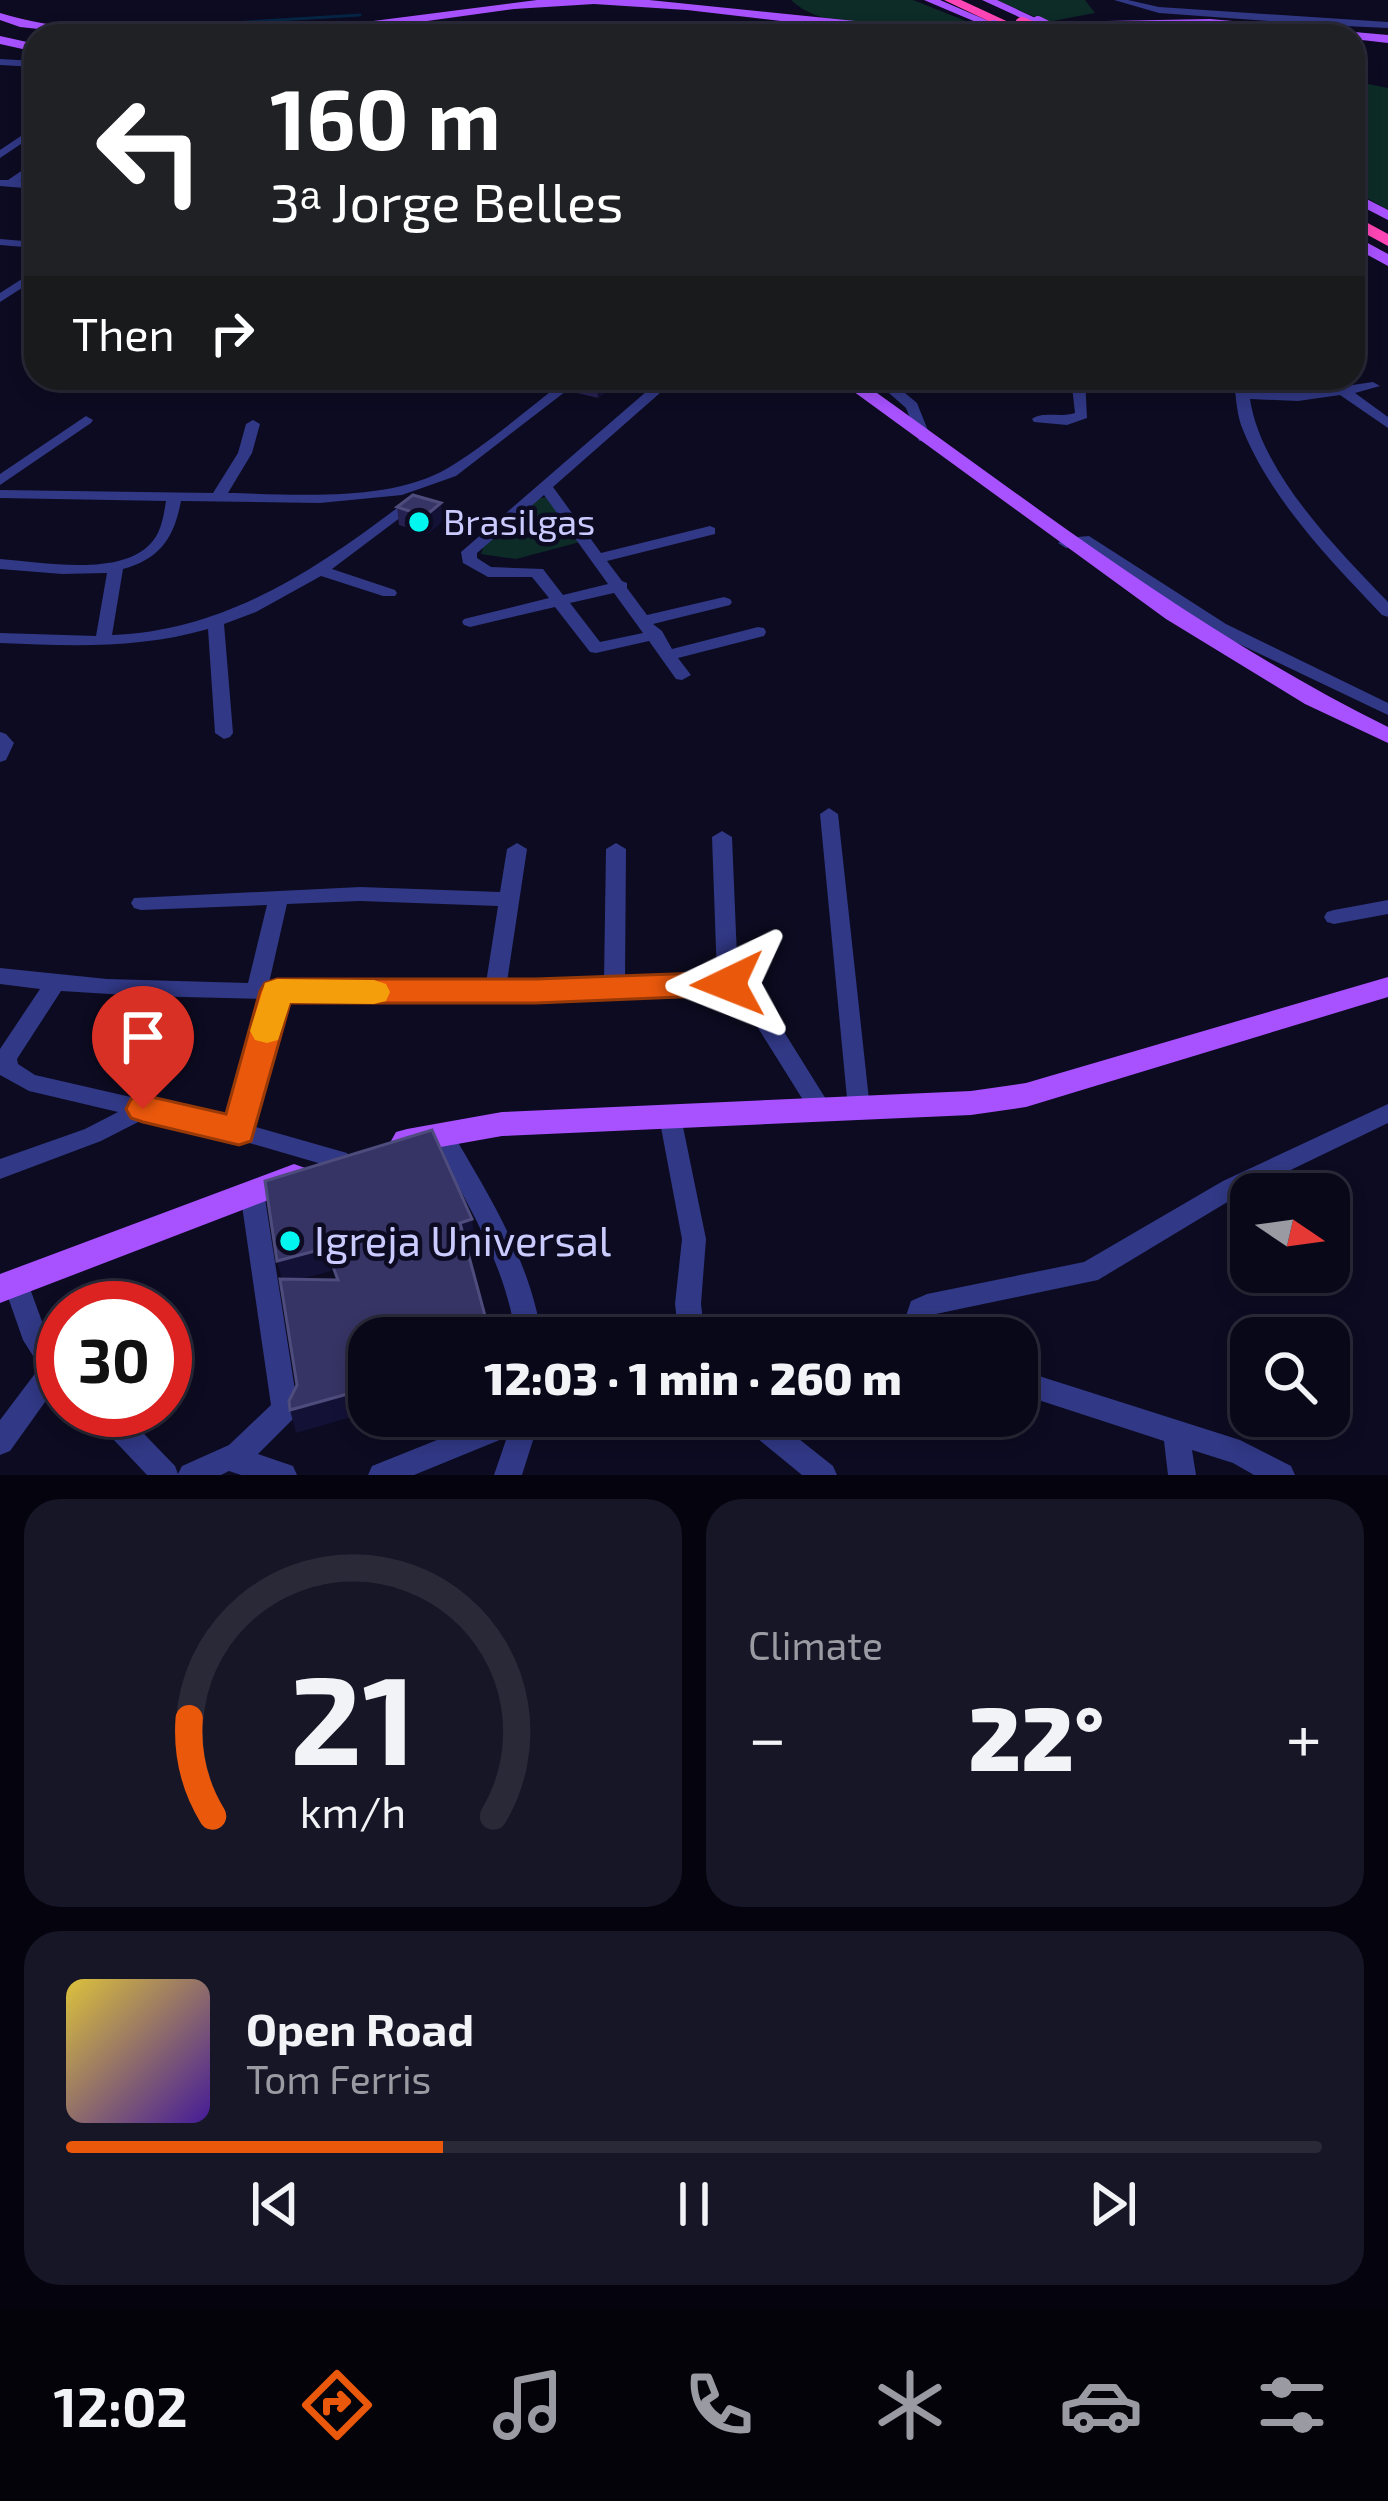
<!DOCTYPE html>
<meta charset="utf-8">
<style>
body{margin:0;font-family:"Exo 2",sans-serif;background:#171626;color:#f1f3f6;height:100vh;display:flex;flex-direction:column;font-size:45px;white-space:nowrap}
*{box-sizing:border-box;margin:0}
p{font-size:39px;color:#999aa2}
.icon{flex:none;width:66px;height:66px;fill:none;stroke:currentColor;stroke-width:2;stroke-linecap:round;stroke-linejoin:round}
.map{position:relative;height:1475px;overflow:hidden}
.drawer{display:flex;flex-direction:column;gap:24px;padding:24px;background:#05040e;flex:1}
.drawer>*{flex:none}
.guide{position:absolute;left:24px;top:24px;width:1341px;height:366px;border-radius:36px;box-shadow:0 6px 18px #0003,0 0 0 3px #292938;background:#202124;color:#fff;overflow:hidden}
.needle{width:78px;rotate:103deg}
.tools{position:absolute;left:1230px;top:1173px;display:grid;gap:24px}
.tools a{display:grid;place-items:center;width:120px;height:120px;border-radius:24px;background:#090819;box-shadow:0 6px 18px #0003,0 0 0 3px #292938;font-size:60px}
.speed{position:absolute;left:36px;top:1281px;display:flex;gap:24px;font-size:60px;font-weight:700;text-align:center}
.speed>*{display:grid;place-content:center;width:156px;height:156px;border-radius:50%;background:#090819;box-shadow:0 6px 18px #0003,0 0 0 3px #292938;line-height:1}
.speed .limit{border:18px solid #d22;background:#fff;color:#111}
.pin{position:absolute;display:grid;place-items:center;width:102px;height:102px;color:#fff;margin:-123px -51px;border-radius:50% 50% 50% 0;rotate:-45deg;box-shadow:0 0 12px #0007}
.pin .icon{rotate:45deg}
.me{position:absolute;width:132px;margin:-66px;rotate:268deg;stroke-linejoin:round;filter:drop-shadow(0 0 9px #0008)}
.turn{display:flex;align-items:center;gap:42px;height:252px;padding:0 48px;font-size:54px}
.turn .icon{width:156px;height:156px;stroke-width:2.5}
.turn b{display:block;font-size:84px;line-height:102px}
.then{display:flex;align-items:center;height:114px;padding:0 48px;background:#0003;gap:24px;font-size:45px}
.big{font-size:90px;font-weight:800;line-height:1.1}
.drawer .card{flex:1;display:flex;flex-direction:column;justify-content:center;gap:18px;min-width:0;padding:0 42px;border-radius:36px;background:#171626}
.drawer .dial{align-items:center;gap:0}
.dial svg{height:312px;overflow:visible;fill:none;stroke:#292938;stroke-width:7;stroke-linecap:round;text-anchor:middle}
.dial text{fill:#f1f3f6;stroke:none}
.song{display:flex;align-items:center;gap:36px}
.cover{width:144px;height:144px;border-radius:18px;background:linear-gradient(135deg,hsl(50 70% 55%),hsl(260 70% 35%))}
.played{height:12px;border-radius:6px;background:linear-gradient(90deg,#ea580c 30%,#292938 30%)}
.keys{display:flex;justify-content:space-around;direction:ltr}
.heat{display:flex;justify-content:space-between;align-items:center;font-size:66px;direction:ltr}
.drawer .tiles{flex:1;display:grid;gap:24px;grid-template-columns:1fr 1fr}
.card:last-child{grid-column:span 2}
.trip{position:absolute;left:348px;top:1317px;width:690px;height:120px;border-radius:36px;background:#090819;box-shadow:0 6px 18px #0003,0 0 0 3px #292938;font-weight:800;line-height:120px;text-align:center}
.tab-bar{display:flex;height:192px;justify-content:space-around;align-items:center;background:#04030a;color:#999aa2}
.tab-bar .icon{width:84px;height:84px}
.tab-bar .current{color:#ea580c}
.tab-bar b{font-size:54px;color:#f1f3f6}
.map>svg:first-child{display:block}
.green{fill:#0d2c27}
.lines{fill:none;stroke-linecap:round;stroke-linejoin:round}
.stream{stroke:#062544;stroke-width:3}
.minor{fill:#313885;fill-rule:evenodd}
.major{fill:#a852ff;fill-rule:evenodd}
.highway{fill:#ff46b6;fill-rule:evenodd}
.major-bridge{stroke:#a852ff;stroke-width:12}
.highway-bridge{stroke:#ff46b6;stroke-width:14}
.wall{fill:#252251}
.shaded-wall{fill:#131136}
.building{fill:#363464;stroke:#4e4c7c;stroke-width:3}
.route{fill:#ea580c;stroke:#983908;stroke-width:3}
.slow{fill:#f59e0b}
.poi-dot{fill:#00f6ef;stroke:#0c0b21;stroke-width:4.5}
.labels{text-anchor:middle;stroke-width:9;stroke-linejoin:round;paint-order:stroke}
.poi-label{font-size:36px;fill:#cbcbff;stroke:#0c0b21;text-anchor:start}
.near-poi-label{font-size:42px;fill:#cbcbff;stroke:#0c0b21;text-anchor:start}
</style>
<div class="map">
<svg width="1388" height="1475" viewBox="0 0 1388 1475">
<rect width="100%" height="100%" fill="#0c0b21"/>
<path class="green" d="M 791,0 L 913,0 L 981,27 C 931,29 828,36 791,0 Z
M 996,0 L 1085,0 L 1095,13 L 1047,22 Z
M 1353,81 L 1388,88 L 1388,210 L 1353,190 Z
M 546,497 L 580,542 L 516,559 L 481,554 L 484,545 L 536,499 Z"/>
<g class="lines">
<path class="stream" d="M 231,23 L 360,15"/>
<path class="minor" d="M 1114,0 L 1128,0 L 1159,7 L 1388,22 L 1388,28 L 1323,25 L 1324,27 L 1320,30 L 1311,24 L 1159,13 Z
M 587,23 L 641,36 L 624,36 L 587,29 L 469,36 Z
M 678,25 L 681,30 L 664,36 L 652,36 Z
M 0,59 L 36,61 L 36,67 L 0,65 Z
M 36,126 L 36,134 L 0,158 L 0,150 Z
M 36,161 L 36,169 L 20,181 L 36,183 L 36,189 L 0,186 L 0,180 L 8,180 Z
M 0,239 L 36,242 L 36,248 L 0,245 Z
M 36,270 L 36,279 L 0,302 L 0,293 Z
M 568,378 L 583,378 L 456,476 L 402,495 L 320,503 L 181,501 C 174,538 160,559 123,569 L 112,635 C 227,631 320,567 409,499 L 419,499 L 421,502 L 332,569 L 395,590 L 397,593 L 395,596 L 383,596 L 321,576 L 256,612 L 224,624 L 233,733 L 230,737 L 224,739 L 215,733 L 208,629 C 139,649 71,646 0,643 L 0,633 L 96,636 L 107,573 L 62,574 L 0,569 L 0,559 C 42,562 128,579 155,538 C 162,528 164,513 166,501 L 0,498 L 0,490 L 213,493 L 238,453 L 246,424 L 253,420 L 260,424 L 252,453 L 228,493 C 294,494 389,503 448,468 C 488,444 530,407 568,378 Z
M 662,378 L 677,378 L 553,487 L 601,553 L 710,526 L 715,528 L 715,534 L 607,561 L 622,581 L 627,583 L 627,588 L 647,615 L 724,597 L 730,599 L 732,602 L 730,605 L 653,624 L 662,631 L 672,649 L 758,627 L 764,628 L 766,632 L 764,636 L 678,658 L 691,675 L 682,680 L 676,679 L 649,641 L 596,653 L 590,652 L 555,607 L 470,627 L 464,625 L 462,622 L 464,619 L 549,598 L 532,577 L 488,577 L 463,563 L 461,552 ZM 544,495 L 608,584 L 563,595 L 543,569 L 491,567 L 477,558 L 477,553 ZM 614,593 L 643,633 L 600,642 L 570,603 Z
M 872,378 L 887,378 L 917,403 L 931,438 L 929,441 L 919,441 L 906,408 Z
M 1071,378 L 1085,378 L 1087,418 L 1067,425 L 1034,422 L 1032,419 C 1043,411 1061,418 1075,413 Z
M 1233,378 L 1247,378 L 1249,391 L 1298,393 L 1373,382 L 1380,386 L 1355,393 L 1388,417 L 1388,428 L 1340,395 L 1298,401 L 1250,399 C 1261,473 1338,550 1388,602 L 1388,617 L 1382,615 C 1330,560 1269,498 1241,425 C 1236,410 1236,393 1233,378 Z
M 86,416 L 93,420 L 91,423 L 0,485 L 0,474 Z
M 1089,536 L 1226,624 L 1388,703 L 1388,715 L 1214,632 L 1086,546 L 1066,548 L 1058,543 L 1066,538 Z
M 0,732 L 6,734 L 14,743 L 6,760 L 0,762 Z
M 829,808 L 838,814 L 870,1109 L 867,1115 L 859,1118 L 851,1115 L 848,1109 L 820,814 Z
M 722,831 L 732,837 L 738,981 L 766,1003 L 829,1104 L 832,1110 L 829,1116 L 821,1119 L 813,1116 L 750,1015 L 723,992 L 495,1000 L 286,999 L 252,1126 L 347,1153 L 351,1160 L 347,1167 L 339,1169 L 239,1140 L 146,1118 L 101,1141 L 0,1179 L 0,1159 L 85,1129 L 118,1112 L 29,1091 L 0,1075 L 0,1049 L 40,989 L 0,984 L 0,968 L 107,979 L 248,983 L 267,905 L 141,910 L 134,908 L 131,903 L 134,898 L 360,887 L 500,892 L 507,849 L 517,843 L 527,849 L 507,982 L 604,980 L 606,849 L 616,843 L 626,849 L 625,980 L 717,977 L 712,837 ZM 360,901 L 498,906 L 486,983 L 269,983 L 287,904 ZM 61,991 L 142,996 L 264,999 L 231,1120 L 35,1075 L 18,1064 L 17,1059 Z
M 1388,900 L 1388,914 L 1334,924 L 1327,922 L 1324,917 L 1327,912 L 1334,910 Z
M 1388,1104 L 1388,1123 L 1239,1195 L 1098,1280 L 931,1315 L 948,1338 L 919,1338 L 905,1319 L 911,1301 L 927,1294 L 1084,1262 L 1223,1181 Z
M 670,1108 L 678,1111 L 681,1117 L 706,1239 L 701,1304 L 705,1338 L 679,1338 L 675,1304 L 682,1239 L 659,1117 L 662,1111 Z
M 441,1124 L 449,1127 C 488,1194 530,1259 542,1338 L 516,1338 C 505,1261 465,1200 429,1133 L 433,1127 Z
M 252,1182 L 260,1185 L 264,1192 L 298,1409 L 294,1418 L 258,1454 L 293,1466 L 297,1475 L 241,1475 L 229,1471 L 221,1475 L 147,1475 L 94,1419 L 90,1410 L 121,1410 L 175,1466 L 178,1474 L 182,1466 L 229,1445 L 271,1405 L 240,1192 L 244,1185 Z
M 16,1272 L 25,1275 L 47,1335 L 63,1357 L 63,1391 L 55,1388 L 10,1451 L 0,1455 L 0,1420 L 40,1367 L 23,1340 L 3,1283 L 7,1275 Z
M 1017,1369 L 1240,1440 L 1291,1466 L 1295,1475 L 1254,1475 L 1233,1463 L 1192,1450 L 1196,1475 L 1168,1475 L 1164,1441 L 1017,1393 Z
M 497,1416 L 606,1416 L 602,1425 L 534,1437 L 522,1475 L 494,1475 L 507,1437 L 414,1475 L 368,1475 L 372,1466 Z
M 737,1416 L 770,1416 L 833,1466 L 837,1475 L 802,1475 L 741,1425 Z"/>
<path class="major" d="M 537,0 L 649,0 L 973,33 L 943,36 L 873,32 L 687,10 L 594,4 L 514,9 L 319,36 L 94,35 L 20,27 L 0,20 L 0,13 C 90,40 196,34 289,27 L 295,31 Z
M 924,0 L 940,0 L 1000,26 L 990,28 Z
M 982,0 L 997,0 L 1044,22 L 1034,24 Z
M 1210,19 L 1388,35 L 1388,43 L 1353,39 L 1353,36 L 1210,25 L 1054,28 L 1048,25 L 1054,22 Z
M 0,36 L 36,44 L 36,52 L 0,44 Z
M 1353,192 L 1388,210 L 1388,220 L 1353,202 Z
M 1353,235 L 1388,254 L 1388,266 L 1353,247 Z
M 835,378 L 856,378 C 1029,501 1196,632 1388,727 L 1388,743 L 1305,704 L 1166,619 Z
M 1388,977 L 1388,997 L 1026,1107 L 971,1115 L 502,1136 L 407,1153 L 396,1150 L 391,1141 L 396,1132 L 407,1129 L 502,1112 L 971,1091 L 1026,1083 Z
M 294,1164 L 305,1168 L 310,1177 L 305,1186 L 0,1303 L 0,1274 Z"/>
<path class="highway" d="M 944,0 L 961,0 L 1015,25 L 1003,28 Z
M 1353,215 L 1388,234 L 1388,246 L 1353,227 Z"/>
<path class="major-bridge" d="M 1038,22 L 1054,30
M 994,26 L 1009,33"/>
<path class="highway-bridge" d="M 1022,24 L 1038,31"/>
</g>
<path class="wall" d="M 572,379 L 621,380 L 598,398 L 573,392 Z
M 397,507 L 443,521 L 427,534 L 399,525 Z"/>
<path class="shaded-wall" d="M 606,378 L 621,378 L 621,380 L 598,398 L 597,385 Z
M 441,503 L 443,521 L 427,534 L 425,516 Z
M 472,1219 L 475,1242 L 464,1246 L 460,1223 Z
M 326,1248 L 331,1271 L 283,1284 L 277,1261 Z
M 369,1388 L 369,1412 L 296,1433 L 290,1410 Z"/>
<path class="building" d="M 573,378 L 606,378 L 597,385 Z
M 413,495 L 441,503 L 425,516 L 397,507 Z
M 432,1130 L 472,1219 L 460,1223 L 491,1338 L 369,1338 L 369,1388 L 290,1410 L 289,1401 L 297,1385 L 280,1279 L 338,1280 L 326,1248 L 277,1261 L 265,1181 Z"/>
<path class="route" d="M 728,972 L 739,975 L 744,984 L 739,992 L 728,995 L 536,1003 L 290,1003 L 251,1141 L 239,1145 L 143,1122 L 131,1118 L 126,1109 L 131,1099 L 143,1095 L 226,1114 L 260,991 L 265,983 L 277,979 L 536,979 Z"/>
<path class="slow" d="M 277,979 L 374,980 L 386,984 L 390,992 L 386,1001 L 374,1004 L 290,1003 L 278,1040 L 267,1043 L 255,1040 L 250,1031 L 265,983 Z"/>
<g class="poi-dot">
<circle cx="419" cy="522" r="12"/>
<circle cx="290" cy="1241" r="12"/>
</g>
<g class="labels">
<g class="poi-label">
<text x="443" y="535">Brasilgas</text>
</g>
<g class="near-poi-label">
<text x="314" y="1256">Igreja Universal</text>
</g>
</g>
</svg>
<div class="tools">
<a><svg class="needle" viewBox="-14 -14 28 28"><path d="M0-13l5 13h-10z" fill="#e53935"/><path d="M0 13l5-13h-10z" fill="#999aa2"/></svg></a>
<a><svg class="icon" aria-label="search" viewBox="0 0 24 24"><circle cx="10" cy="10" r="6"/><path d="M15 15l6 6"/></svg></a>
</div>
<div class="speed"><div class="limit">30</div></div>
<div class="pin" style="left:143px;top:1109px;background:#d93025"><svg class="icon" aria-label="arrive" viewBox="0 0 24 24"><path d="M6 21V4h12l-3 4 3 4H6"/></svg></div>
<svg class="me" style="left:728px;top:984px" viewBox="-20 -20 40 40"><path d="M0-17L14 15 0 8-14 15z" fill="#ea580c" stroke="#fff" stroke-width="4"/></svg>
<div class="trip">12:03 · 1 min · 260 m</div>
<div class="guide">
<div class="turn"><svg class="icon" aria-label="left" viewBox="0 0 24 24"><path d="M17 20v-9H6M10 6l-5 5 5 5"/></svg><div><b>160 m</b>3ᵃ Jorge Belles</div></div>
<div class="then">Then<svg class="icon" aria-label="right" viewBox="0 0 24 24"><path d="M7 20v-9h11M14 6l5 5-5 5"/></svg></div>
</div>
</div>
<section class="drawer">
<div class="tiles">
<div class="card dial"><svg viewBox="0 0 100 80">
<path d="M14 69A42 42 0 1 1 86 69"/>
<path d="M14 69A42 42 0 0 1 8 44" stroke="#ea580c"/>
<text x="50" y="56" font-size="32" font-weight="700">21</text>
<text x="50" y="72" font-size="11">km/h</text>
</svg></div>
<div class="card"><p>Climate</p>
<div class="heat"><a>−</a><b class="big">22°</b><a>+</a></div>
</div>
<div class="card">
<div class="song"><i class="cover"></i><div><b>Open Road</b><p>Tom Ferris</p></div></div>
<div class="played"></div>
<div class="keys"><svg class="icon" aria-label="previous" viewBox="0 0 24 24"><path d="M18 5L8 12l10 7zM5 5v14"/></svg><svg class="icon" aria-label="pause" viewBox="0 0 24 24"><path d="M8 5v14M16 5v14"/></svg><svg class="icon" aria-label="next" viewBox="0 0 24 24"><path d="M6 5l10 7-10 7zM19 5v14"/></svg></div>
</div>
</div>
</section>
<nav class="tab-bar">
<b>12:02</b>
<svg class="icon current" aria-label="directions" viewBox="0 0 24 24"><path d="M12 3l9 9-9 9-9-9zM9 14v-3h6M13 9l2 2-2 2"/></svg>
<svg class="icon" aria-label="music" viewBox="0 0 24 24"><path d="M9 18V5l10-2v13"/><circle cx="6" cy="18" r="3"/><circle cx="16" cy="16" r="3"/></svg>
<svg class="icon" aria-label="phone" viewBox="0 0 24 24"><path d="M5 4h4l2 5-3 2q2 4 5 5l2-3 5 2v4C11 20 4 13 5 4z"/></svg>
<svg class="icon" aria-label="climate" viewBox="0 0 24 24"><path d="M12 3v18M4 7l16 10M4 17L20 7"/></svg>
<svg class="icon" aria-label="car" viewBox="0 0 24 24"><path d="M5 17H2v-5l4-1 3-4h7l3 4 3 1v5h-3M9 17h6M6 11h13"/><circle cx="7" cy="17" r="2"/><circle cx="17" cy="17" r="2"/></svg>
<svg class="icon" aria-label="filters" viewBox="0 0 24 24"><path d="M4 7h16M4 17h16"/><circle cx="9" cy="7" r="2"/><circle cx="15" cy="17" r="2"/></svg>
</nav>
